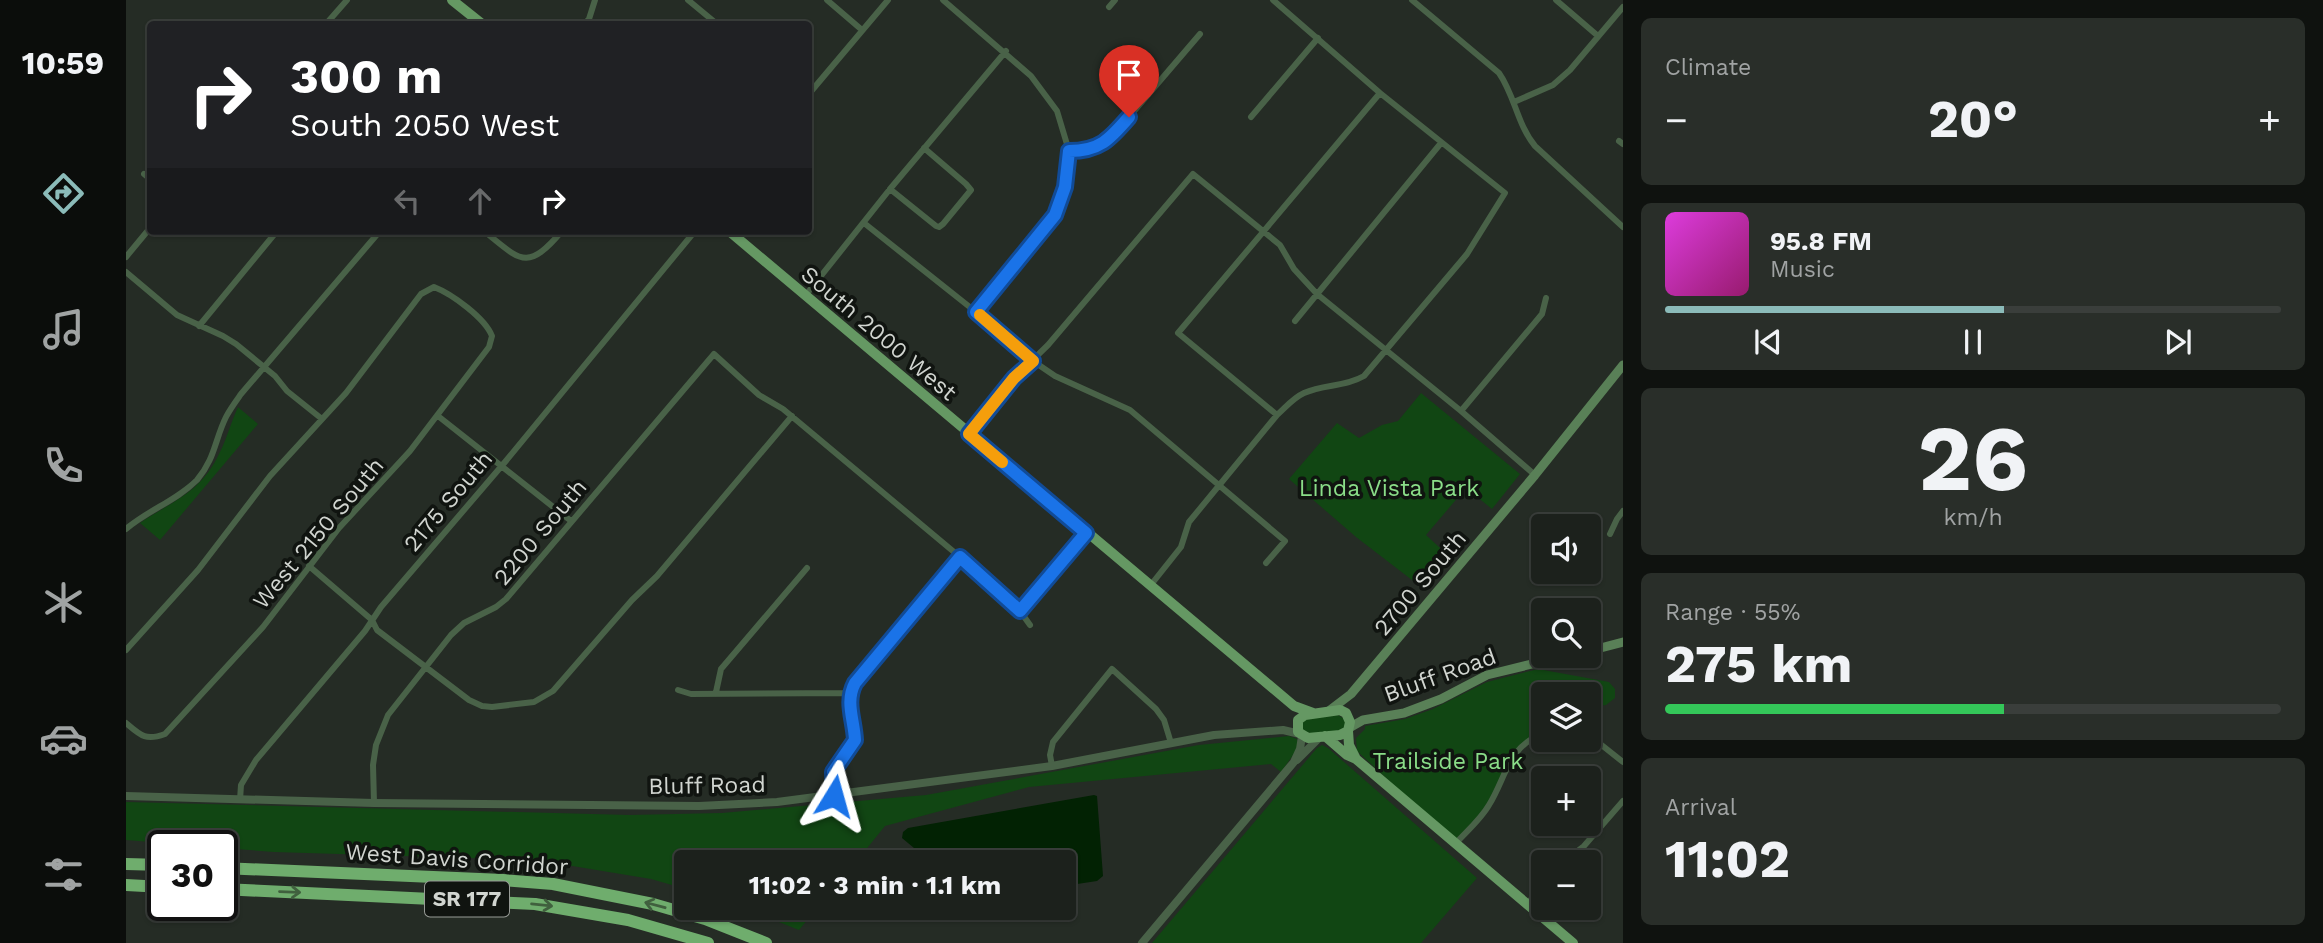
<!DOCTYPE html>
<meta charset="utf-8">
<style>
body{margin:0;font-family:"Work Sans",sans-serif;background:#292e29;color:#f1f3f6;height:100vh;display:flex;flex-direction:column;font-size:26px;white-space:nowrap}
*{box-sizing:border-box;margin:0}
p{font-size:23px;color:#a0a3a3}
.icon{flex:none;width:38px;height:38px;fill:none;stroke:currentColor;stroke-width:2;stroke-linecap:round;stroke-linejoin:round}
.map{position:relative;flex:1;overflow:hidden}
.details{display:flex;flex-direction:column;gap:18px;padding:18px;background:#0f120f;width:700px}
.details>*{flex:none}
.guide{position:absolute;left:21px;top:21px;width:665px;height:214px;border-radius:7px;box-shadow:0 2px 5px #0004,0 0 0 2px #3a3e3b;background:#202124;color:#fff;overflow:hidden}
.controls{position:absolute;left:1405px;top:514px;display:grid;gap:14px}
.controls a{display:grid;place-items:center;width:70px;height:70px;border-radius:7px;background:#1c211c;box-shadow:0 2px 5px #0004,0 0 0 2px #3a3e3b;font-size:35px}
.speed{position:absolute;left:21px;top:830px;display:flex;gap:14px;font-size:35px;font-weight:700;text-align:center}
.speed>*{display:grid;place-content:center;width:91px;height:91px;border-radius:50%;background:#1c211c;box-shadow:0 2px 5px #0004,0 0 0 2px #3a3e3b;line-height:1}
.speed .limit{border:4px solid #111;border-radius:10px;background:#fff;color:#111}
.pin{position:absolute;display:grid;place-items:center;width:60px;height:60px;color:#fff;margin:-72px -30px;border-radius:50% 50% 50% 0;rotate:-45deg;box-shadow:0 0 7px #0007}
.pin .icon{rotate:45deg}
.me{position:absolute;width:77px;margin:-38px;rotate:8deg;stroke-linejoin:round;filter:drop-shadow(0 0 5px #0008)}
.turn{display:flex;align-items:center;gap:24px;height:147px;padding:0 28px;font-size:32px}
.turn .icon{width:91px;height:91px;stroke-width:2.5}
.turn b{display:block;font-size:49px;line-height:60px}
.lanes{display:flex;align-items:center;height:66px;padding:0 28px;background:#0003;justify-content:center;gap:35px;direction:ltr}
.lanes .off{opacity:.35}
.big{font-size:52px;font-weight:700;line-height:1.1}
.details .widget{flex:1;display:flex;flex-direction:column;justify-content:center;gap:10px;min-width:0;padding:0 24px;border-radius:10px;background:#292e29}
.details .dial{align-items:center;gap:0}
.dial b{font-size:91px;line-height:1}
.song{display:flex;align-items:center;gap:21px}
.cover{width:84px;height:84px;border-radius:10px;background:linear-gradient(135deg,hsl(300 70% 55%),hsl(320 70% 35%))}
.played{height:7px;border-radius:4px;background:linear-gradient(90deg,#8bbbb9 55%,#3a3e3b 55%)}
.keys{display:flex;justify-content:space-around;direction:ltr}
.heat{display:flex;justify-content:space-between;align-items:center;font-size:38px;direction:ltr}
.charge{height:10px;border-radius:5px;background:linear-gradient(90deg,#34c759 55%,#3a3e3b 0)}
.trip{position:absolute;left:548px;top:850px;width:402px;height:70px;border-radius:7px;background:#1c211c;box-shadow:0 2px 5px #0004,0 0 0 2px #3a3e3b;font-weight:700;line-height:70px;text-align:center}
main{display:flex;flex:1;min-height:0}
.tabs{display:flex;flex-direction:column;width:126px;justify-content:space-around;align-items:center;background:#0b0d0b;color:#a0a3a3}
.tabs .icon{width:49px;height:49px}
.tabs .active{color:#8bbbb9}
.tabs b{font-size:32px;color:#f1f3f6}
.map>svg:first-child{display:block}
.green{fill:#114613}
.water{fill:#022203}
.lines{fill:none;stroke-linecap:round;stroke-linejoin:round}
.minor{stroke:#496248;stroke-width:6}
.tertiary{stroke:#496248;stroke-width:8}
.secondary{stroke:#598057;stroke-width:9}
.primary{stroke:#659863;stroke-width:10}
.motorway{stroke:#6fad6d;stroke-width:12}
.oneway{stroke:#40603e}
.route-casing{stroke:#114b97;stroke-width:18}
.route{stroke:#1a73e8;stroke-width:12}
.slow{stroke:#f59e0b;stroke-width:12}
.labels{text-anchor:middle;stroke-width:7;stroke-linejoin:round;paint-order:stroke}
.shield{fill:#101410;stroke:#979b96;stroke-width:2}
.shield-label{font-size:21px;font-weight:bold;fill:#d1d5d0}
.street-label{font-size:23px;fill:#d1d5d0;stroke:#101410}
.park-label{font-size:23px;fill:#8add88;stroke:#101410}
</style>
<main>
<nav class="tabs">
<b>10:59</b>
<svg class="icon active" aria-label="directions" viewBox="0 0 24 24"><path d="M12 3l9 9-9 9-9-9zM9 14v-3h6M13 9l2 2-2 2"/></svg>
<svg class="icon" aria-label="music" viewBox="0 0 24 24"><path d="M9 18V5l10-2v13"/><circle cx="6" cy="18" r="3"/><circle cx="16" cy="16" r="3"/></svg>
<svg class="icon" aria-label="phone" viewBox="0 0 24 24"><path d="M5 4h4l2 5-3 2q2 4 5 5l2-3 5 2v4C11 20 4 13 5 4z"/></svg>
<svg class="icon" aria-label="climate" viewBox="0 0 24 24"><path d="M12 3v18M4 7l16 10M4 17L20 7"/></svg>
<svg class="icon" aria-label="car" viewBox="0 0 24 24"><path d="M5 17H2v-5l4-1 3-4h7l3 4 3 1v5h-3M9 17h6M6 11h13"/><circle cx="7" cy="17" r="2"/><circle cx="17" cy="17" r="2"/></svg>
<svg class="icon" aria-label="filters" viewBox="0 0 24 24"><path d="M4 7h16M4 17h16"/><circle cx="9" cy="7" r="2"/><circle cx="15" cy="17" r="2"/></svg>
</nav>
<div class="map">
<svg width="1497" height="943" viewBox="0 0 1497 943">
<rect width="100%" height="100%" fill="#252c25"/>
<path class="green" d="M 1295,393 L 1394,474 L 1366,509 L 1340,488 L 1300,535 L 1326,559 L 1299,590 L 1230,537 L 1163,479 L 1211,423 L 1233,438 L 1256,425 L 1272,421 Z
M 112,407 L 132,424 L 34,540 L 14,523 C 48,500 75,493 94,452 C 101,438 105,422 112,407 Z
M 1412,669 L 1483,682 L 1489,689 L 1489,698 L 1480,705 L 1463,708 L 1463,695 L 1418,695 L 1417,733 L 1397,745 L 1362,807 L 1330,843 L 1231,751 L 1230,738 L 1239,729 L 1239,726 L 1279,719 L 1307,709 L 1361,682 Z
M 1212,715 L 1220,720 L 1219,727 C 1209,734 1188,736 1177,731 L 1177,722 L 1180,719 Z
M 1163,736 L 1171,739 L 1172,748 L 1155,772 L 1145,764 L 903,787 L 759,826 L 729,863 L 560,863 L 560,889 L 525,879 L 410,860 L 148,852 L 96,848 L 96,845 L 62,845 L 0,840 L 0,802 L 503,815 L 596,813 L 800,795 L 1073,745 Z
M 1196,745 L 1202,748 L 1351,878 L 1295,943 L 1026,943 L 1191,748 Z
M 618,908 L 691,908 L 673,930 Z"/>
<path class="water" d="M 968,795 L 971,796 L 977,876 L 971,881 L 938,886 L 938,863 L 806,863 L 776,838 L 777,832 L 782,828 Z"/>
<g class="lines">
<path class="minor" d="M 562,0 L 591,24
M 701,0 L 736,30
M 817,0 L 905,76 L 931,111 L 943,151 L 939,187 L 929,215 L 850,312
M 1286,0 L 1373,73 C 1389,96 1391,124 1409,146 L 1497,227
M 1430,0 L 1472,36
M 983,7 L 989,0
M 200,24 L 221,0
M 458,24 L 463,19 L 469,0
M 682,95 L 762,0
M 1388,102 L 1427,85 L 1444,70 L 1497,7
M 1125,117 L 1192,38
M 1493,141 L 1497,144
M 943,151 L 967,148 L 985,138 L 1074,34
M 18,174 L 24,179
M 764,189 L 810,226 L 813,227 L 817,224 L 845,190 L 840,184 L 798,148
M 738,223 L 850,312 L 907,361 L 929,376 L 1004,410 L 1159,541 L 1140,563
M 358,231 C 395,261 401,272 436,231
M 0,257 L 24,228
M 0,272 L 51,315 L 97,336 L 110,344 L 149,376 L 161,391 L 196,419
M 679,296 L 764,189 L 880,51
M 1169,321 L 1315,143
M 73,326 L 151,231
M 1335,411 L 1416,314 L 1420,298
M 1151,415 L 1052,333 L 1254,93
M 312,416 L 445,521
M 843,434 L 888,378 L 922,345 L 1067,174 L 1154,245 L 1168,269 L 1191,294 L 1335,411 L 1409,475
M 0,529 C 22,510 50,501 71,480 C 89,459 89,439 100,417 C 104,409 110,401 115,394 L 254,231
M 1484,534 L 1491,519 L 1497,511
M 183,566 L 246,620 L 251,630 L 343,700 L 356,706 L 366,707 L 408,702 L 427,691 L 506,600 L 531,576 L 666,416
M 1024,586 L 1055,547 L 1063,522 L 1151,415 C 1160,407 1167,398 1178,393 C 1198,384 1219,387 1238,376 L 1341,254 L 1379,193 L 1254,93 L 1147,0
M 894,611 L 960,533
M 0,650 L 72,570 L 144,476 L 220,393 L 295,294 L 308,287 C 326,294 359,318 366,336 L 363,347 L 284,451 L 213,528 L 137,627 L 39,734 C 20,741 15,736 0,723
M 552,690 L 565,694 L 724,693
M 590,692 L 595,669 L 681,568
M 1463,735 L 1497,762
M 926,766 L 924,755 L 927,742 L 986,669 L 1030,709 L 1038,720 L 1045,743
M 707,796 L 707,772 L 729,740 C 728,719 719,702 729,683 L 834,557
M 114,800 L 115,785 L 130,760 L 239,631 L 255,607 L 379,462 L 569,231
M 248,803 L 247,765 L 250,745 L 262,715 L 325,635 L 338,623 L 370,607 L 380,599 L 588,354 L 633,395 L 657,409 L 834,557 L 894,611 L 904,625
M 1330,843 C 1341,831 1355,819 1363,805 C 1381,776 1381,747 1418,733
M 1436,863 L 1458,846 L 1497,801
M 1401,904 L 1418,885"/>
<path class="tertiary" d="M 1171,760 L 1194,737
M 0,796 L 248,803 L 573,806 L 651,802 L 926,766 L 1088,735 L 1157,730 L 1174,734
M 1016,943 L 1168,762 L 1174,749 L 1176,736"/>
<path class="secondary" d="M 1463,651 L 1497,642
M 1204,710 L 1225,694 L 1409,475 L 1497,365
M 1223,728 L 1237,720 L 1278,713 L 1315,699 L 1361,675 L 1439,656"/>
<path class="primary" d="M 326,0 L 356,24
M 603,231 L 1168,706 L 1187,713
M 1214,710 L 1220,713 L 1224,722 L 1222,731 L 1214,735 L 1182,738 L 1172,732 L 1172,720 L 1179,715 Z
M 1222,731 L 1223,745 L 1230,759
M 1199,736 L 1221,755 L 1230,759 L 1447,943"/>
<path class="motorway" d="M 0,864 L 37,865
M 96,868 L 377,880 L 427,884 L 527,904 L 579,919 L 640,943
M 0,885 L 37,887
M 96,889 L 409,904 L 502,920 L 582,943"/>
</g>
<defs><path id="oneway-shaft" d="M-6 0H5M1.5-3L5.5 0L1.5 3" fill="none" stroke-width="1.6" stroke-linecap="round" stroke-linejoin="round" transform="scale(1.75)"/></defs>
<g class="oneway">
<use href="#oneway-shaft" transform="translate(164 892) rotate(2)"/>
<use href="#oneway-shaft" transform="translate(416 905) rotate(6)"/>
<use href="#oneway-shaft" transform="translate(529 905) rotate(-165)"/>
</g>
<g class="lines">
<defs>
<path id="route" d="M 708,796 L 707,772 L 729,740 C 728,719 719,702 729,683 L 834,557 L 894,611 L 960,533 L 843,434 L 888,378 L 907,361 L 850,312 L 929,215 L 939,187 L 943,151 C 974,151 984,139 1003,117"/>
</defs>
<use href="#route" class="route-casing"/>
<use href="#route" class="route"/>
<path class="slow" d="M 854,315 L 907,361 L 888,378 L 843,434 L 876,462"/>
</g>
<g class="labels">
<rect class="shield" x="299" y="881.5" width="84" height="35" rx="5"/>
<g class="shield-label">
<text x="341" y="906">SR 177</text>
</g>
<g class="street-label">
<text transform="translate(753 333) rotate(40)" y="8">South 2000 West</text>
<text transform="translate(322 501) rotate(-50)" y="8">2175 South</text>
<text transform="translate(414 532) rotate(-50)" y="8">2200 South</text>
<text transform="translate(192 533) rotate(-50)" y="8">West 2150 South</text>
<text transform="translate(1294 583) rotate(-50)" y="8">2700 South</text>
<text transform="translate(1314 675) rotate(-20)" y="8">Bluff Road</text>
<text transform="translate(581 785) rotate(-1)" y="8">Bluff Road</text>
<text transform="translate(331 859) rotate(4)" y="8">West Davis Corridor</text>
</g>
<g class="park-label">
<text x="1263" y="496">Linda Vista Park</text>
<text x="1322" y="769">Trailside Park</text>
</g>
</g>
</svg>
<div class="controls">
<a><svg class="icon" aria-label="sound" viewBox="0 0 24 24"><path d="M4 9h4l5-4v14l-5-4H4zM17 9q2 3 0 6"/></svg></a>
<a><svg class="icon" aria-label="search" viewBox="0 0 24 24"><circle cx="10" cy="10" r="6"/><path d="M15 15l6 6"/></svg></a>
<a><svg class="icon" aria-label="layers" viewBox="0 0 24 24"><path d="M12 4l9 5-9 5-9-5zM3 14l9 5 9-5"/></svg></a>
<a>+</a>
<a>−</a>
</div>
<div class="speed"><div class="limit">30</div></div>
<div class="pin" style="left:1003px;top:117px;background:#d93025"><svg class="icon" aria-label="arrive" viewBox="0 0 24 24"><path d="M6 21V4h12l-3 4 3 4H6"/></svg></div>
<svg class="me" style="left:708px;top:796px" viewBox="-20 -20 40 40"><path d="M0-17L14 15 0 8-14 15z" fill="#1a73e8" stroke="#fff" stroke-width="4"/></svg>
<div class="trip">11:02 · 3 min · 1.1 km</div>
<div class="guide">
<div class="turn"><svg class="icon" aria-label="right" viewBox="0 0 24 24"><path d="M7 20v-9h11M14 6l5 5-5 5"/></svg><div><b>300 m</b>South 2050 West</div></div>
<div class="lanes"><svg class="icon off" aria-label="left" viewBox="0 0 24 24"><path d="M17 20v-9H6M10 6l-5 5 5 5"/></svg><svg class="icon off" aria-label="ahead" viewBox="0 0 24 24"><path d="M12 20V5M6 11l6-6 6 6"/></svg><svg class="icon" aria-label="right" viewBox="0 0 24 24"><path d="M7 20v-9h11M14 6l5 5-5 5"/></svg></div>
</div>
</div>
<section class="details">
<div class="widget"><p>Climate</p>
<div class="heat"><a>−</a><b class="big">20°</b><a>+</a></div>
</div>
<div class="widget">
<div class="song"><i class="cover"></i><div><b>95.8 FM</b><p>Music</p></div></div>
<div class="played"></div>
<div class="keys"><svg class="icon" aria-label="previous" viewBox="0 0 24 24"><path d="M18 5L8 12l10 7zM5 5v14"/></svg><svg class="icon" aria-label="pause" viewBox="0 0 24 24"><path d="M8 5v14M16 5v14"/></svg><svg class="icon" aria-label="next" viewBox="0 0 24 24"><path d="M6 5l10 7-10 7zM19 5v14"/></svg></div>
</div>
<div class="widget dial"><b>26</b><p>km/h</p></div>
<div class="widget"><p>Range · 55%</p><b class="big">275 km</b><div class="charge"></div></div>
<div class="widget"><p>Arrival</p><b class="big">11:02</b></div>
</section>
</main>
